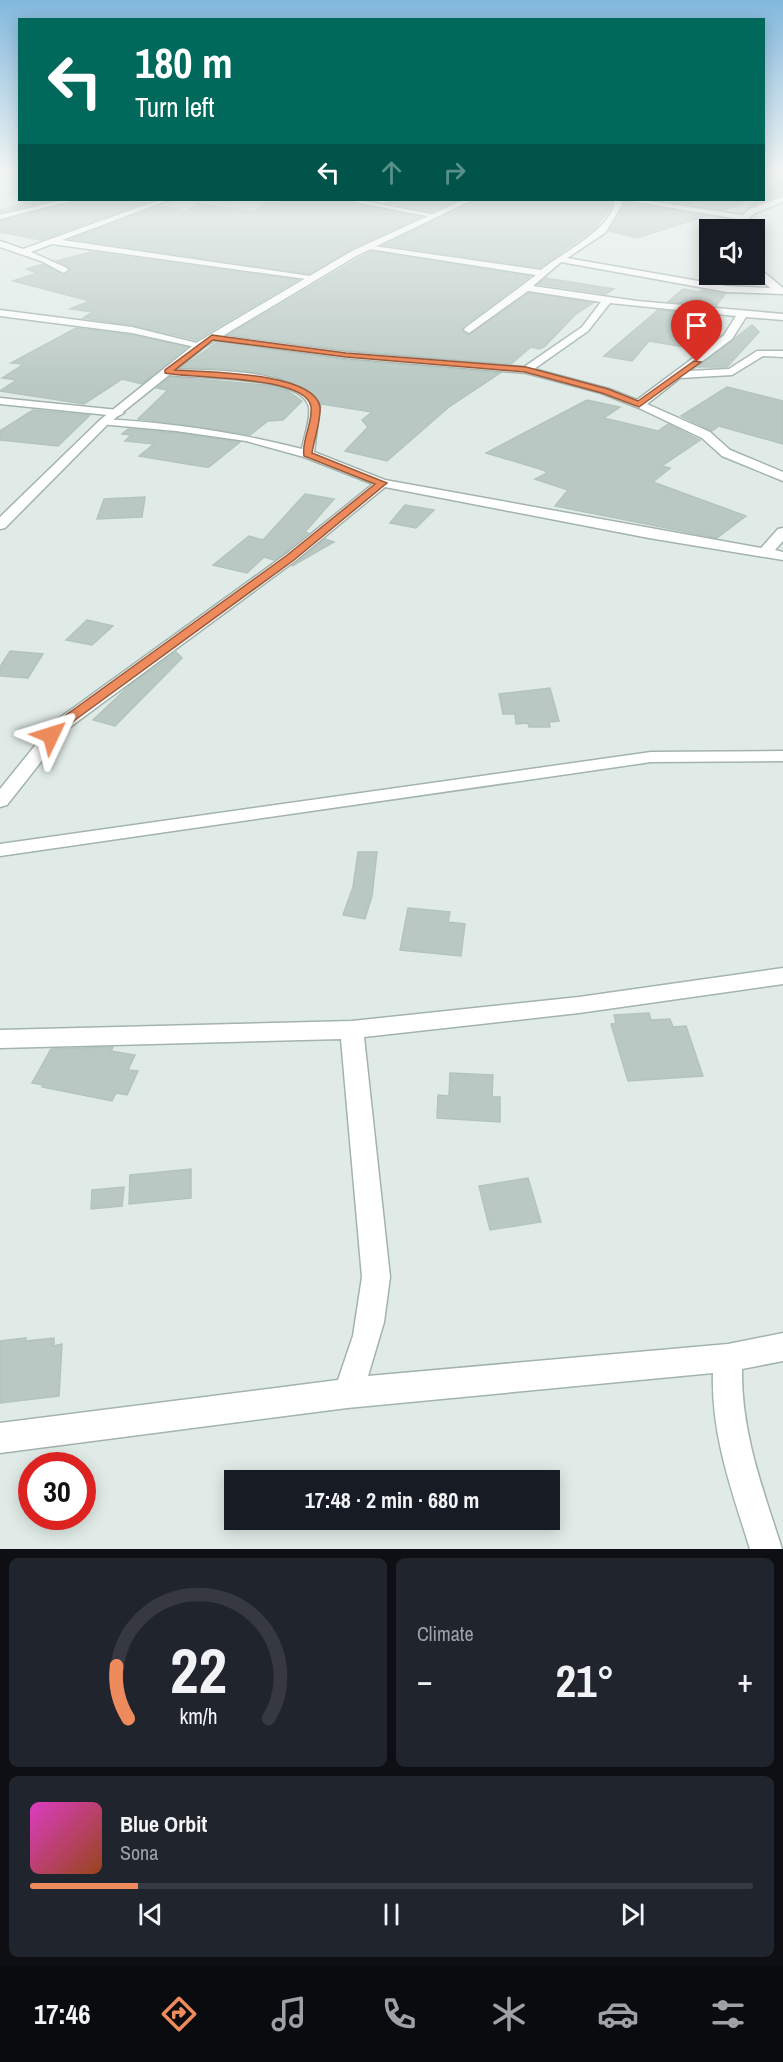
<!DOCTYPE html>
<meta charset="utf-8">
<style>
body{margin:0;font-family:"Archivo Narrow",sans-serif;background:#20242c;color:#f1f3f6;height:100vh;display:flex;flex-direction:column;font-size:22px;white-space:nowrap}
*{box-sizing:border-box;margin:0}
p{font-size:20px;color:#9ea1a6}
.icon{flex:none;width:33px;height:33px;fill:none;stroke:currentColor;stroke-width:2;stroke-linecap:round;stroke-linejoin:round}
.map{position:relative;height:1549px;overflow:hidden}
.drawer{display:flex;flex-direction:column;gap:9px;padding:9px;background:#0d0f14;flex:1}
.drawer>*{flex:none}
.top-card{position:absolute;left:18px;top:18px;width:747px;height:183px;border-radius:0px;box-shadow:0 3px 15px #0003;background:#00695c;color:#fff;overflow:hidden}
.buttons{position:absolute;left:699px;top:219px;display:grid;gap:12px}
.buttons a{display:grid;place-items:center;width:66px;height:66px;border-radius:0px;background:#171b24;box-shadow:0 3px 15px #0003;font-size:30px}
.speed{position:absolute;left:18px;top:1452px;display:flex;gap:12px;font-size:30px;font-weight:700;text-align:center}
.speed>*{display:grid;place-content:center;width:78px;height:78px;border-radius:50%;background:#171b24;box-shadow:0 3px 15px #0003;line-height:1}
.speed .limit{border:9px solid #d22;background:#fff;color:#111}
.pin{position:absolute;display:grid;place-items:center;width:51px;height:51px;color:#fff;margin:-62px -26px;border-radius:50% 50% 50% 0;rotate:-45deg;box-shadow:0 0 6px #0007}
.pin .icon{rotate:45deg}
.me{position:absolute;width:66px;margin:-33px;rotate:49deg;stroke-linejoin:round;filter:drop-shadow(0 0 4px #0008)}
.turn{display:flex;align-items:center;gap:21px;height:126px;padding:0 18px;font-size:27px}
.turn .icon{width:78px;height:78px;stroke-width:2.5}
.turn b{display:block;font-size:42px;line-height:51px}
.lanes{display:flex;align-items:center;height:57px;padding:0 18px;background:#0003;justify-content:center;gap:30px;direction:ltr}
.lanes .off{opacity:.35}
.big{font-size:45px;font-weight:700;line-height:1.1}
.drawer .widget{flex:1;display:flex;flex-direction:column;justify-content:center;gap:9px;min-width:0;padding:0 21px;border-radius:9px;background:#20242c}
.drawer .dial{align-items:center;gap:0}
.dial svg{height:156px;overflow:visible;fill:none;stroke:#363941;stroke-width:7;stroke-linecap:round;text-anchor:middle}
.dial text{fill:#f1f3f6;stroke:none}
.song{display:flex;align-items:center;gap:18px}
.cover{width:72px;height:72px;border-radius:9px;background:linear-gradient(135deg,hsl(310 70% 55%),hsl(20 70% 35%))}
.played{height:6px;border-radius:3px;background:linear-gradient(90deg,#ed8b5c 15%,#363941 15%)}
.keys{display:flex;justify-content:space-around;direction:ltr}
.heat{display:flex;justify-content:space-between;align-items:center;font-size:33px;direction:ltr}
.drawer .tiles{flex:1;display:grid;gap:9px;grid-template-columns:1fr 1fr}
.widget:last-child{grid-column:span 2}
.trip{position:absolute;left:224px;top:1470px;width:336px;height:60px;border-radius:0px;background:#171b24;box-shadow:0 3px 15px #0003;font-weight:700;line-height:60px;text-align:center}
.tab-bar{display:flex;height:96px;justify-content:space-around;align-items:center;background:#090b0e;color:#9ea1a6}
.tab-bar .icon{width:42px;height:42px}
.tab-bar .on{color:#ed8b5c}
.tab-bar b{font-size:27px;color:#f1f3f6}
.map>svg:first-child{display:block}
.building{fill:#b9c8c3;stroke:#b3c4be;stroke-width:1.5}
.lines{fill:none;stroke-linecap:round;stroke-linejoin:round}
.minor-casing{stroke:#a3b3ae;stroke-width:3}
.tertiary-casing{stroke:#a3b3ae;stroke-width:3}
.minor{fill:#fff;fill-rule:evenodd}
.tertiary{fill:#fff;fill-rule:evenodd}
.route{fill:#ed8b5c;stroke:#9a5a3c;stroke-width:1.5}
</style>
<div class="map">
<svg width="783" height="1549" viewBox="0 0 783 1549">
<rect width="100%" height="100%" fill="#e0ebe7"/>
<path class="building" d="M 783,178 L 783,195 L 749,206 L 758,200 L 764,200 L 764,195 Z
M 32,200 L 55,200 L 0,213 L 0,210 Z
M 76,200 L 130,200 L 145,203 L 40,240 L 0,232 L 0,221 Z
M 282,200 L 343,201 L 420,217 L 351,249 L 309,274 L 71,239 L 160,206 L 185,211 L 200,204 L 254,212 L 266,203 L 276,203 Z
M 395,200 L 415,201 L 459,200 L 431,212 L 387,203 Z
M 474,200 L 612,200 L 610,209 L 595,228 L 540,268 L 384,245 Z
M 622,200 L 625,202 L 706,216 L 637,238 L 609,231 L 624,206 Z
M 653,200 L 743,200 L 743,204 L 724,210 Z
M 371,251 L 530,276 L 464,326 L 462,331 L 468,335 L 529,293 L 593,303 L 576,314 L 544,347 L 539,349 L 531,347 L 511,364 L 346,350 L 230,334 Z
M 91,252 L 298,280 L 196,340 L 133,325 L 83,318 L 93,312 L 70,309 L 90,301 L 13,281 L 37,273 L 26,269 L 43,264 L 65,275 L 70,271 L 69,267 L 56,261 Z
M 546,278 L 614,289 L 606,294 L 538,284 Z
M 683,289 L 699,292 L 701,290 L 725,294 L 716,306 L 668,302 Z
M 658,310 L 709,315 L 684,347 L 649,341 L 632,361 L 604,356 Z
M 752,325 L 759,332 L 727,367 L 698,367 Z
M 76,328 L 132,335 L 187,347 L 142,384 L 122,379 L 84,404 L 0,391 L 17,380 L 2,378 L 24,364 L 11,363 Z
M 216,343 L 346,360 L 500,373 L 449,407 L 387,461 L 345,451 L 368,427 L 362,420 L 372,412 L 322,404 L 309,391 L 272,375 L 227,369 L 182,367 Z
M 170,377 L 266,385 L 286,390 L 302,401 L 283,420 L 268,421 L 250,435 L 138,419 L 168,390 L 157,388 Z
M 727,387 L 783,401 L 783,444 L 719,426 L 712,431 L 681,416 Z
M 587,400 L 620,407 L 604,418 L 658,431 L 668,424 L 700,440 L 662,466 L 670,468 L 653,482 L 746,516 L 717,538 L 555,506 L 568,490 L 535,479 L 547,473 L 543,470 L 486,453 Z
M 33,410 L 90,415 L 58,446 L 0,440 L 0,431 Z
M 128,429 L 176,433 L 240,442 L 209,467 L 205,467 L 139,456 L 154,444 L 125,441 L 131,435 L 122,434 Z
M 305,494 L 334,499 L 305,532 L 308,533 L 284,553 L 274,560 L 264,557 L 247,573 L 213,565 L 249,536 L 263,540 Z
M 145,497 L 142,517 L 97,519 L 104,499 Z
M 405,505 L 411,506 L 434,510 L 416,528 L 390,523 Z
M 325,539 L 334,542 L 292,566 L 296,563 Z
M 87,620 L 113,626 L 92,645 L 66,640 Z
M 10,651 L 43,654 L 28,678 L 0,676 L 0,667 Z
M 176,652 L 182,658 L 115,726 L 93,720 L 129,686 Z
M 550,688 L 559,721 L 549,722 L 550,727 L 529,727 L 528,723 L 516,724 L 515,714 L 503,714 L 499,694 Z
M 358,852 L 377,852 L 372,896 L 365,919 L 343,915 L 353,887 Z
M 408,908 L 450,912 L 448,922 L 465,924 L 461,956 L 400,950 Z
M 649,1013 L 651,1020 L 670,1019 L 673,1027 L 686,1026 L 703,1076 L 628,1081 L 611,1024 L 616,1023 L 614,1015 Z
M 113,1047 L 111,1051 L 135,1055 L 128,1070 L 138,1071 L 127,1095 L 116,1093 L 112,1101 L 42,1087 L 43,1085 L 32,1083 L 51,1049 Z
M 450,1073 L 493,1075 L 492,1097 L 500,1097 L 500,1122 L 437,1118 L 438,1095 L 449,1096 Z
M 191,1169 L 191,1198 L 129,1204 L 130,1175 Z
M 528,1178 L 541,1222 L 490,1230 L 479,1186 Z
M 124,1187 L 122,1206 L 91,1209 L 92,1190 Z
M 26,1338 L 25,1341 L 54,1338 L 54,1346 L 62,1344 L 59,1396 L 0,1403 L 0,1341 Z"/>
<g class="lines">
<defs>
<path id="minor" d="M 783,197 L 783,202 L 755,213 L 735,230 L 725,230 L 738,219 L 625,200 L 641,200 L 743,215 L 749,209 Z
M 63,200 L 74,200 L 0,219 L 0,215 Z
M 159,200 L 169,200 L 62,240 L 317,277 L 313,280 L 52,244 L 31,252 L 67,268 L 68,270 L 64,273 L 41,261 L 0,247 L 0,241 L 23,249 Z
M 345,200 L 359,200 L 435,215 L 431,217 Z
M 614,200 L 620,200 L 622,205 L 605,233 L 567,258 L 727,286 L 770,288 L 754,272 L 754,264 L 783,288 L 783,294 L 727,292 L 561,262 L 533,286 L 637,301 L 783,314 L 783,320 L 746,317 L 732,339 L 689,371 L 729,369 L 757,351 L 783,351 L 783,357 L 763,356 L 732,375 L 680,378 L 647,404 L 710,432 L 730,450 L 783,472 L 783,481 L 722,456 L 702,438 L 639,408 L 601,393 L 526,373 L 346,358 L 212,340 L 207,337 L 212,334 L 346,352 L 524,367 L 582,327 L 601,302 L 528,291 L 469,333 L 464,330 L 465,328 L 536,275 L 363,248 L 367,245 L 541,270 C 560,254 616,227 614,200 ZM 610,303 L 736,316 L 724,335 L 637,400 L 609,389 L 534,369 L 588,331 Z
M 0,310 L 132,327 L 205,345 L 200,348 L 132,333 L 0,316 Z
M 167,369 C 210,371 293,367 320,405 L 314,452 L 385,480 L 761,548 L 778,529 L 783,528 L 783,541 L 775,550 L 783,552 L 783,560 L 649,538 L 385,487 L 295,561 L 66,730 L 7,805 L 0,807 L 0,789 L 54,722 L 285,555 L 373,484 L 304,457 L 246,441 L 176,431 L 100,424 L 100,420 L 104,419 C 172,423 236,432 302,449 C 304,436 311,420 309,407 C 302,373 190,380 163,374 L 163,370 Z
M 0,398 L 118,410 L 124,413 L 118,416 L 0,404 Z
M 783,751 L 783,761 L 651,762 L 0,856 L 0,844 L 651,752 Z
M 783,968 L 783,984 L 579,1013 L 364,1037 L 390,1277 L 384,1322 L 368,1376 L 728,1344 L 783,1333 L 783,1361 L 742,1369 C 741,1433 763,1489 782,1549 L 750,1549 C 732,1491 711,1435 713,1373 L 347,1408 L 0,1453 L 0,1423 L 338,1380 L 353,1336 L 362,1277 L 341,1039 L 0,1048 L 0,1030 L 352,1021 L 579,997 Z"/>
<path id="tertiary" d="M 463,200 L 472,200 L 358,255 L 204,347 L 108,424 L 5,528 L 0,529 L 0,517 L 100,420 L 196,343 L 352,251 Z"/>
</defs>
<use href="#minor" class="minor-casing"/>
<use href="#tertiary" class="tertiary-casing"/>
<use href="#minor" class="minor"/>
<use href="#tertiary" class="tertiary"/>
</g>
<linearGradient id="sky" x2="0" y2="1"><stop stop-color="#82b8de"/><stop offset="0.44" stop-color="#f1f6f4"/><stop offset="1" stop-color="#f1f6f4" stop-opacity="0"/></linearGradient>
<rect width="783" height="389" fill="url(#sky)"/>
<path class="route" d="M 212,335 L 346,353 L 526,367 L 608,389 L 638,401 L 694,361 L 701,362 L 639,407 L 602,393 L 525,372 L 346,357 L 213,340 L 175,370 C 204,372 315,372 320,407 C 321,421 314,439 312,453 L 387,483 L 294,560 L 75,720 L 56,738 L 47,738 L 47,732 L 66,715 L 286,556 L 375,484 L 304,456 C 301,441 313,423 311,407 C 307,375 192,379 165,373 L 165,370 Z"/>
</svg>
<div class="buttons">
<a><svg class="icon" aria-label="sound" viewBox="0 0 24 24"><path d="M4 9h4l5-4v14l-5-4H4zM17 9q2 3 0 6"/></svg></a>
</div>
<div class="speed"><div class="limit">30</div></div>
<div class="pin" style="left:697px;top:362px;background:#d93025"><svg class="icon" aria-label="arrive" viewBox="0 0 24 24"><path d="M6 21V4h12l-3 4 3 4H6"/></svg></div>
<svg class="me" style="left:51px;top:735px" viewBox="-20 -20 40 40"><path d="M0-17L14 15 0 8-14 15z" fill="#ed8b5c" stroke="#fff" stroke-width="4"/></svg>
<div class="trip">17:48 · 2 min · 680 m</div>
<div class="top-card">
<div class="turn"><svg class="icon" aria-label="left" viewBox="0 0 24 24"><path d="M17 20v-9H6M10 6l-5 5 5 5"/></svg><div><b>180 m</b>Turn left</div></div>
<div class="lanes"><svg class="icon" aria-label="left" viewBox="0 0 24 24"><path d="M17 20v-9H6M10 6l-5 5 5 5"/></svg><svg class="icon off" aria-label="ahead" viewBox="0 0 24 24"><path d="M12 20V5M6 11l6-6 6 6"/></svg><svg class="icon off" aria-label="right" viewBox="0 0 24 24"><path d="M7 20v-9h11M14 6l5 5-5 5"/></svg></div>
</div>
</div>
<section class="drawer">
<div class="tiles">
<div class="widget dial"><svg viewBox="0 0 100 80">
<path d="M14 69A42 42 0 1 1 86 69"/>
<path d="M14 69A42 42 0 0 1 8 42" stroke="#ed8b5c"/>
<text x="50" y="56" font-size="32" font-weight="700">22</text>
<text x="50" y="72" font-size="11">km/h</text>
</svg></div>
<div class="widget"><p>Climate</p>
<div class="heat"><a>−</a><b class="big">21°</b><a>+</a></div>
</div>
<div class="widget">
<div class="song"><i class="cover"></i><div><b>Blue Orbit</b><p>Sona</p></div></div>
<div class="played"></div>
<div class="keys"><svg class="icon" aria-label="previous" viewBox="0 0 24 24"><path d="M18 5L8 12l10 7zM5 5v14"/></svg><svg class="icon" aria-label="pause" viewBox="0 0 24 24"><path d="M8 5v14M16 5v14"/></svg><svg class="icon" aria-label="next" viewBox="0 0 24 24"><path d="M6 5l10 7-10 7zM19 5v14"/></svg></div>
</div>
</div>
</section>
<nav class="tab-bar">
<b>17:46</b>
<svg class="icon on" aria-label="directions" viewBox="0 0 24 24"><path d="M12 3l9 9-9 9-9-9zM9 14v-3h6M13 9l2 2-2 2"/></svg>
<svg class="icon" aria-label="music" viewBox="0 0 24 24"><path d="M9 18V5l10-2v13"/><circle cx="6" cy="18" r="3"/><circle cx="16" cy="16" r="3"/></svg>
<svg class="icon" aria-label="phone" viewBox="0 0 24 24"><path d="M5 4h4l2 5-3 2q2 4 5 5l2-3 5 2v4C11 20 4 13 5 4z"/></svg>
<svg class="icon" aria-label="climate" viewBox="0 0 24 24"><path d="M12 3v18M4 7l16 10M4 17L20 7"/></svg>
<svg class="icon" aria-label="car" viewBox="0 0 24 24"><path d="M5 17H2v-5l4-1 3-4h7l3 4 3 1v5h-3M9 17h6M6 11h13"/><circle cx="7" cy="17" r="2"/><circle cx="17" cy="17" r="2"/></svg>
<svg class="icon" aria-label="filters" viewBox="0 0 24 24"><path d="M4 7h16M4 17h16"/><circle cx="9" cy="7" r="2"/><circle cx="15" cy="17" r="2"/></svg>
</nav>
